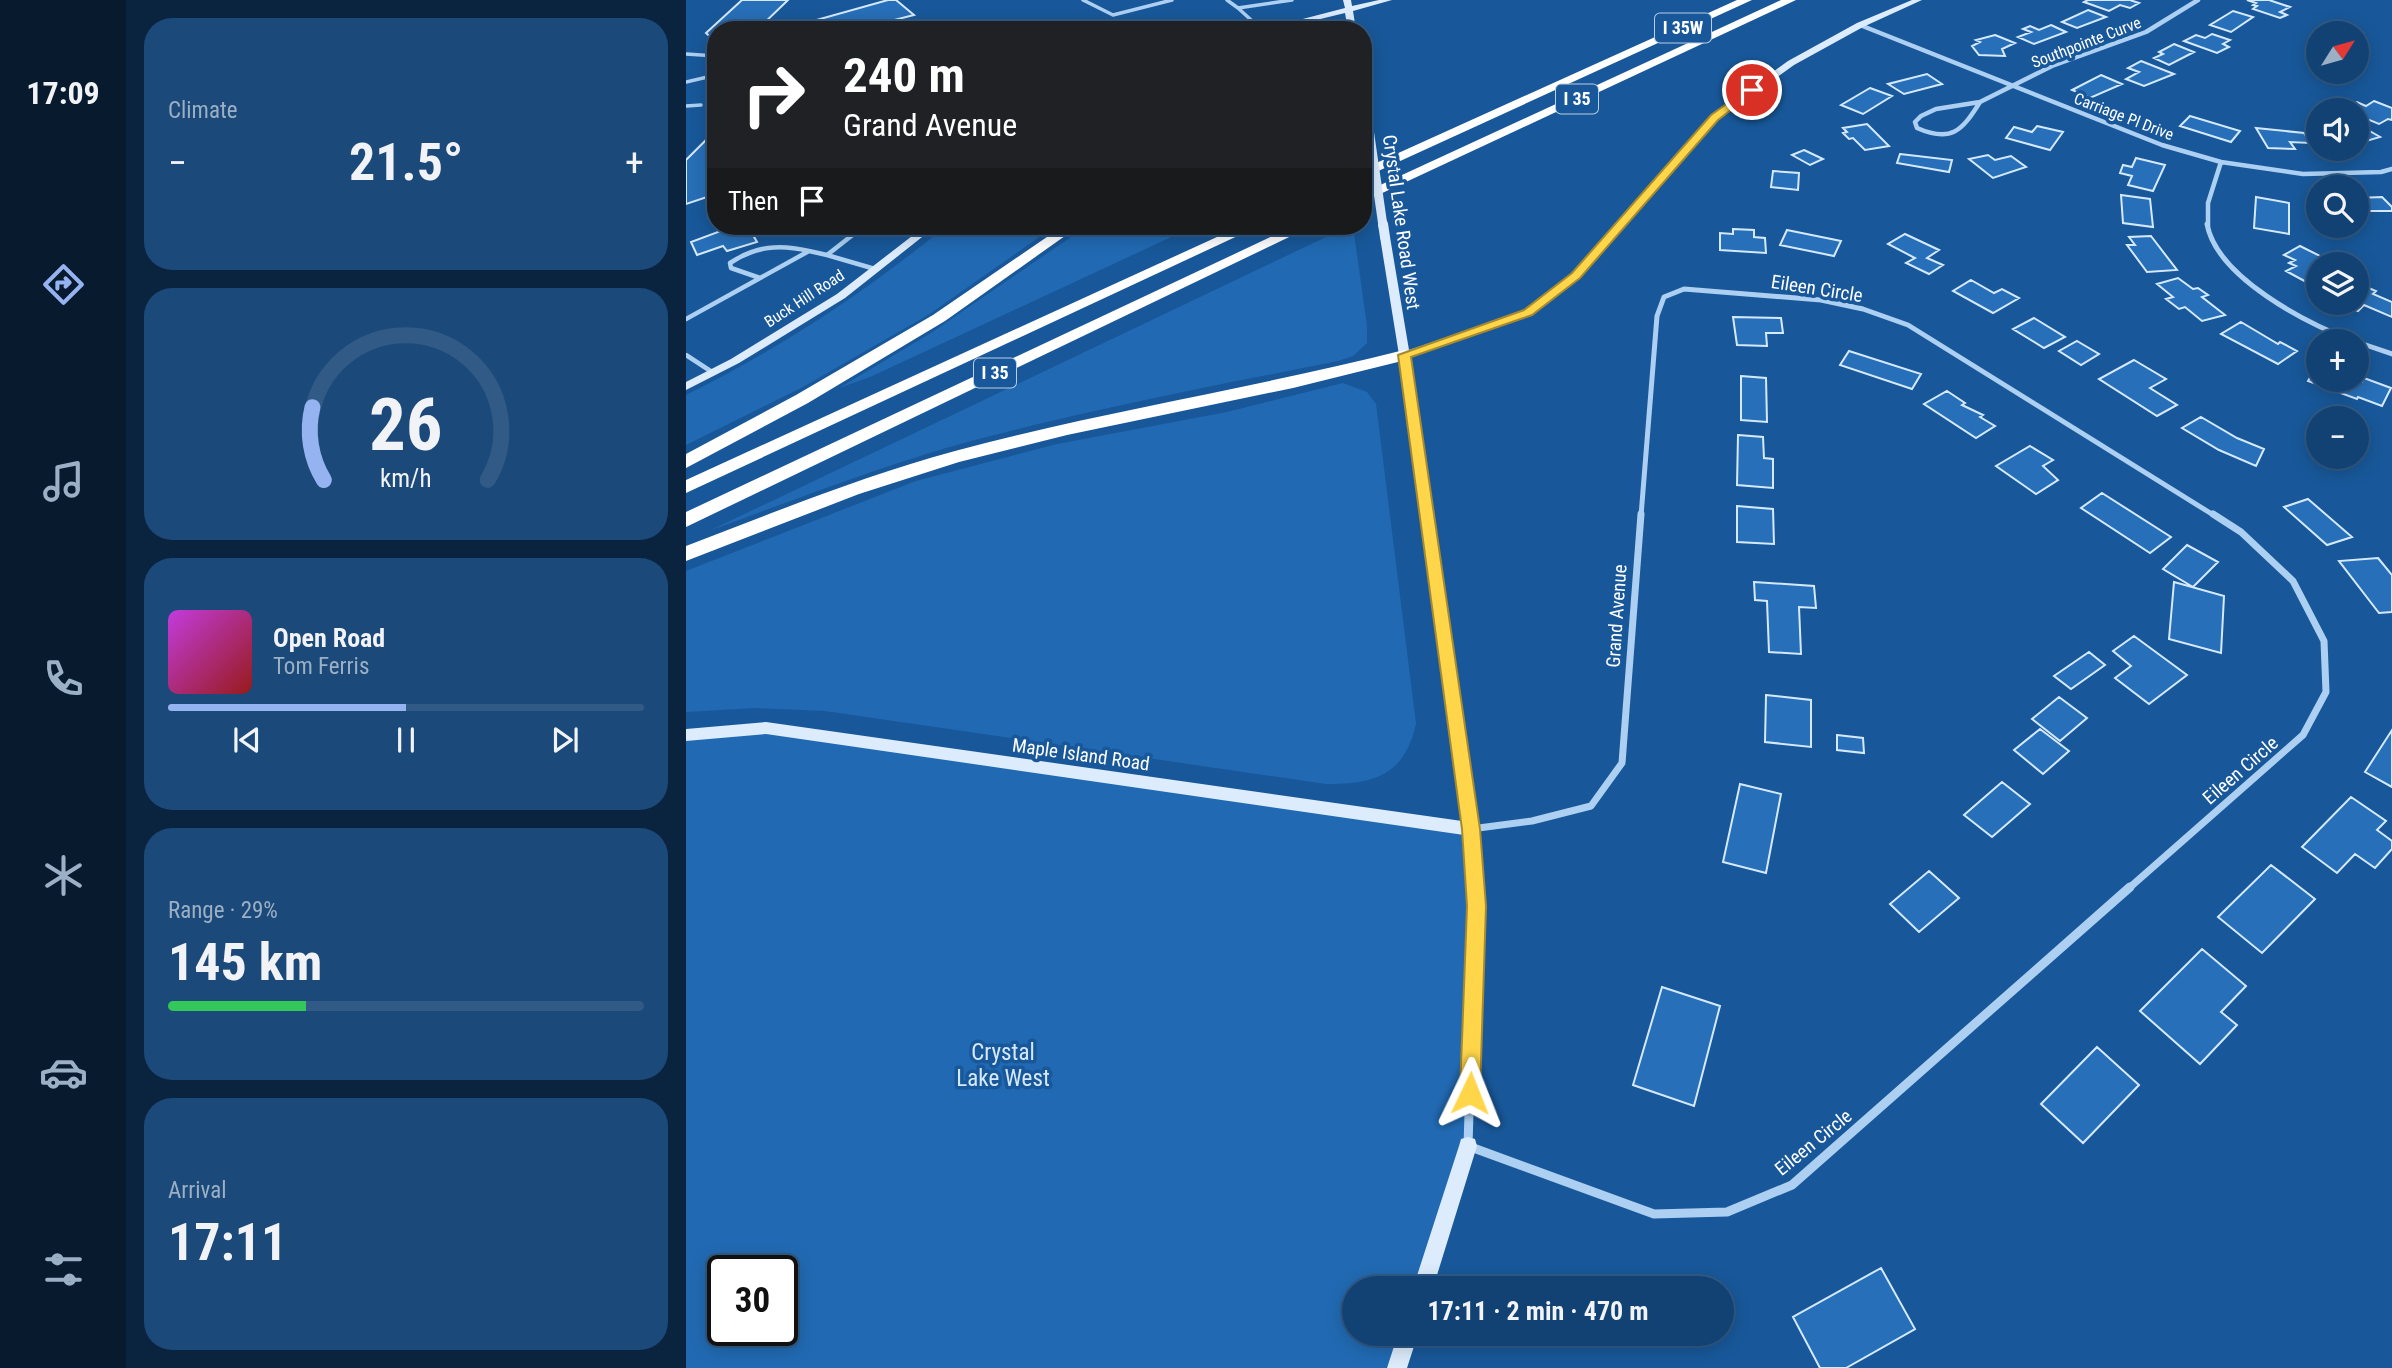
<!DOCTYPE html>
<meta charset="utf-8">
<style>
body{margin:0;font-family:"Roboto Condensed",sans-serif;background:#1b4979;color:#f1f3f6;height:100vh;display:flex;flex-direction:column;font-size:26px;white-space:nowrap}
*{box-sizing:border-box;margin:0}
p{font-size:23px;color:#9cb0c5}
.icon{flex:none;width:38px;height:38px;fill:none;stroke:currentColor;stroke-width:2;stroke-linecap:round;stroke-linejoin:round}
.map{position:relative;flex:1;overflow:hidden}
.panel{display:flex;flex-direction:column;gap:18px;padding:18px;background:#0a2440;width:560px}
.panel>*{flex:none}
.hud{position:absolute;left:21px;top:21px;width:665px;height:214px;border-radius:28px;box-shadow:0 4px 18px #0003,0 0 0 2px #315b86;background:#202124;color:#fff;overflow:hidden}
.needle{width:46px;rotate:53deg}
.buttons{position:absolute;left:1620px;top:21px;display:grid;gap:14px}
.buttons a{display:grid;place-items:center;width:63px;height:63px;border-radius:50%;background:#124274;box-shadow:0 4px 18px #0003,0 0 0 2px #315b86;font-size:35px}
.speed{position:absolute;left:21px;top:1255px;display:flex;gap:14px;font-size:35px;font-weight:700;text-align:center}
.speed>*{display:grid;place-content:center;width:91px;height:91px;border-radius:50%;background:#124274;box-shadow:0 4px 18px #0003,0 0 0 2px #315b86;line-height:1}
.speed .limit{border:4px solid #111;border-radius:10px;background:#fff;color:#111}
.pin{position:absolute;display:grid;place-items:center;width:60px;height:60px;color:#fff;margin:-30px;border:4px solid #fff;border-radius:50%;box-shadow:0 2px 7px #0007}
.me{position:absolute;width:77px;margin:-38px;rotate:2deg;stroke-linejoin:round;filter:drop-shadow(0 0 5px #0008)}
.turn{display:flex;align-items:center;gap:24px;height:147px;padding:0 21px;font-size:32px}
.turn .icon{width:91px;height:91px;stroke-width:2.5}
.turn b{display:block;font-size:49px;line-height:60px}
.then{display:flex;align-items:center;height:66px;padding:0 21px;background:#0003;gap:14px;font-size:26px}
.big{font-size:52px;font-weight:700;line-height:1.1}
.panel .widget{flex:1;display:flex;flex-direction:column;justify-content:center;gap:10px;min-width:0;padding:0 24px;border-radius:28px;background:#1b4979}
.panel .dial{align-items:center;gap:0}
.dial svg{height:182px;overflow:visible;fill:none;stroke:#315b86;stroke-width:7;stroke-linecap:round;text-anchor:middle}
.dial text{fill:#f1f3f6;stroke:none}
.song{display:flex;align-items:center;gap:21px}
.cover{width:84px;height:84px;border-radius:10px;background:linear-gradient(135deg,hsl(290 70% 55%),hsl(0 70% 35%))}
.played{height:7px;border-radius:4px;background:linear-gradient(90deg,#95b2f1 50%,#315b86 50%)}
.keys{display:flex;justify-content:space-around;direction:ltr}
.heat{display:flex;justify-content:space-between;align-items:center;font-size:38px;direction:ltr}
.charge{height:10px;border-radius:5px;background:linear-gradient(90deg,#34c759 29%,#315b86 0)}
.trip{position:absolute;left:656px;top:1276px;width:392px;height:70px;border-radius:35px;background:#124274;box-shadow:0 4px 18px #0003,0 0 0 2px #315b86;font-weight:700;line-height:70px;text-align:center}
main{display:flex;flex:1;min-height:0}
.tab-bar{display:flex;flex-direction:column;width:126px;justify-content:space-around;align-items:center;background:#071a2e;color:#9cb0c5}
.tab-bar .icon{width:49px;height:49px}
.tab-bar .selected{color:#95b2f1}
.tab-bar b{font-size:32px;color:#f1f3f6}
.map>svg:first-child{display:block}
.green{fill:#216ab3;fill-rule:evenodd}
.building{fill:#276fb8;stroke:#d5e9fc;stroke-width:2}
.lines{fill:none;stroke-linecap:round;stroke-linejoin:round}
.lane-far1{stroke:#add0f2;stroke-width:3.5}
.lane{stroke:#add0f2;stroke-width:4.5}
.street-far3{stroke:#add0f2;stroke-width:4.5}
.street-far2{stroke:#add0f2;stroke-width:5}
.street-far1{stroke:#add0f2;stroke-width:7}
.street{stroke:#add0f2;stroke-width:9}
.secondary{fill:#dcecfc;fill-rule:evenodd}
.highway{fill:#fff;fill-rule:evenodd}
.secondary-bridge-far1{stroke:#dcecfc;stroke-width:9}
.secondary-bridge{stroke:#dcecfc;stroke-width:10}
.route{fill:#ffd54a;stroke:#a68a30;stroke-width:2}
.labels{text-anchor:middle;stroke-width:7;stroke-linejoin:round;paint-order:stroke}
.far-street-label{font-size:16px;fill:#fff;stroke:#18589a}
.shield{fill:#18589a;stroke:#bacde1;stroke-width:2}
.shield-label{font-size:18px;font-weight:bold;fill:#fff}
.street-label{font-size:19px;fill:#fff;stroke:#18589a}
.near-park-label{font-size:23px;fill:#d5e9fc;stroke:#18589a}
</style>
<main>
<nav class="tab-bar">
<b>17:09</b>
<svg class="icon selected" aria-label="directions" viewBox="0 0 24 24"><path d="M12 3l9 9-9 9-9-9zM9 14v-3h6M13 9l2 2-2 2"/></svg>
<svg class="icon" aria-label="music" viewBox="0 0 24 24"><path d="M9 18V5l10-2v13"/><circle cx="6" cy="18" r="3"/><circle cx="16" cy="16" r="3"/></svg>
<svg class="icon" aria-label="phone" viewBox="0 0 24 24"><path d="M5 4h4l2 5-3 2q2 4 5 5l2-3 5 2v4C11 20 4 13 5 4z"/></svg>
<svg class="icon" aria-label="climate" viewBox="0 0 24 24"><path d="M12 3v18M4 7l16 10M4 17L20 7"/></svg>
<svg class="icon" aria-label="car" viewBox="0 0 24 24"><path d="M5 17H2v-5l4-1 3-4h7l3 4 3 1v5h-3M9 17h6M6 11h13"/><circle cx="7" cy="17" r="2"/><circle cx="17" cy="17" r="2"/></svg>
<svg class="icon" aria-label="filters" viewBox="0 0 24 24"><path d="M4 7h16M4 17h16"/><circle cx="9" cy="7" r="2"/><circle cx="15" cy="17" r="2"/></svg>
</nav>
<section class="panel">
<div class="widget"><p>Climate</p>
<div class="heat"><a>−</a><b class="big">21.5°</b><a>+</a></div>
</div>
<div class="widget dial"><svg viewBox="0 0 100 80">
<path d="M14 69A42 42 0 1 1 86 69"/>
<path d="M14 69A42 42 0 0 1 9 37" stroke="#95b2f1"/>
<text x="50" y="56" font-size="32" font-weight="700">26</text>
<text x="50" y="72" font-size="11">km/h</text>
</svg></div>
<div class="widget">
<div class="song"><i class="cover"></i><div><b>Open Road</b><p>Tom Ferris</p></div></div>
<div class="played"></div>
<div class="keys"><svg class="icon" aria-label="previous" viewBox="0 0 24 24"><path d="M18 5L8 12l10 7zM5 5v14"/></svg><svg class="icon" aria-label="pause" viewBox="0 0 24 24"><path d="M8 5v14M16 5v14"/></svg><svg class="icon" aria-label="next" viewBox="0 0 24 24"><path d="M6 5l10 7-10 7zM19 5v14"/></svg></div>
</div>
<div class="widget"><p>Range · 29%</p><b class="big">145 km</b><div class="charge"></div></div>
<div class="widget"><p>Arrival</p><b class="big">17:11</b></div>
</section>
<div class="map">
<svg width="1706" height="1368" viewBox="0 0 1706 1368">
<rect width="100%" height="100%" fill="#18589a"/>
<path class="green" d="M 260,226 L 369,226 L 242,315 L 115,388 L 0,445 L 0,395 C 93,349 180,292 260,226 Z
M 401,226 L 509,226 L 184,377 L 153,388 L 245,333 Z
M 663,226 L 667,226 L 681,326 L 681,343 L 667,356 L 652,361 C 530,385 406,409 285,441 C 197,465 111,499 25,530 Z
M 657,383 L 681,392 L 690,404 L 730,724 C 718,776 688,784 640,784 L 139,711 L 69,708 L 0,712 L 0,571 L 230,481 L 371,444 L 541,412 Z
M 80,728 L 785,829 L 791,906 L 782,1146 L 737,1288 L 668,1288 L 668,1334 L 722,1334 L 711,1368 L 0,1368 L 0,735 ZM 37,1270 L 96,1270 L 96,1330 L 37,1330 Z"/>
<path class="building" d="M 56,0 L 102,0 L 74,27 L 102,28 L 202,0 L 210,0 L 228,15 L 169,30 L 30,30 L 30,42 L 20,33 Z
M 1402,0 L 1444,0 L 1453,3 L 1444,8 L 1434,5 L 1423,11 L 1398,2 Z
M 1561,0 L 1583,0 L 1604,7 L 1594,12 L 1601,15 L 1594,18 L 1567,9 L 1571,6 L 1567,5 L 1570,3 Z
M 1402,10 L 1420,17 L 1391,28 L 1376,22 Z
M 1547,11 L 1567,17 L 1545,32 L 1524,25 Z
M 1365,25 L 1380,32 L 1348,44 L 1332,37 L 1345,32 L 1337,29 L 1344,26 L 1353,30 Z
M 1526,34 L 1544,40 L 1537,44 L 1543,47 L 1531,53 L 1498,41 L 1510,35 L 1519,38 Z
M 1309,35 L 1329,43 L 1316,49 L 1319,56 L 1293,55 L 1286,46 L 1294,42 L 1290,40 Z
M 1488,44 L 1508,52 L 1483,65 L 1468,58 L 1477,54 L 1473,52 Z
M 1455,61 L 1488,74 L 1458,86 L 1440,79 L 1453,72 L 1442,68 Z
M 1241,74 L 1256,84 L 1218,94 L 1202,84 Z
M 1415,75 L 1436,84 L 1404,98 L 1386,90 Z
M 1184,88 L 1206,96 L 1177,114 L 1155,105 Z
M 1688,101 L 1706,108 L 1706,120 L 1702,119 L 1693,124 L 1671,115 L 1675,111 L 1664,106 L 1671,102 L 1680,106 Z
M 1504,116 L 1554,131 L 1545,142 L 1494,126 Z
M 1181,124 L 1203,146 L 1179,150 L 1167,138 L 1163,139 L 1157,133 L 1161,132 L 1157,128 Z
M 1351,126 L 1377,132 L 1364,150 L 1320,138 L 1328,127 L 1346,132 Z
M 1675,126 L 1694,137 L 1673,143 L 1676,145 L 1671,146 L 1671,127 Z
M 1570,128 L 1618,133 L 1624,143 L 1604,142 L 1609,149 L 1582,148 Z
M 30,130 L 30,194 L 0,204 L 0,160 Z
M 1118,150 L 1137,159 L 1124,165 L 1106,155 Z
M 1214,154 L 1266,160 L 1263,172 L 1211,163 Z
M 1302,155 L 1309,160 L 1325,156 L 1340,167 L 1307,178 L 1283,159 Z
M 1450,158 L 1479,165 L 1467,191 L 1442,185 L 1446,176 L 1434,173 L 1437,165 L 1446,167 Z
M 1087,171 L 1113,173 L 1112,190 L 1085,187 Z
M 1435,195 L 1464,199 L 1467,227 L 1437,223 Z
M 1570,197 L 1603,203 L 1603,234 L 1568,228 Z
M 1696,197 L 1706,207 L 1706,211 L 1671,211 L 1671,198 Z
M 48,226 L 96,226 L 67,235 L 71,242 L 41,251 L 37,246 L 11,255 L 5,242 Z
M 1047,229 L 1068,230 L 1068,237 L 1079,238 L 1080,253 L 1034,250 L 1034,233 L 1047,234 Z
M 1101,230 L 1155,241 L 1148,256 L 1094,245 Z
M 1219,234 L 1253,250 L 1241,258 L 1257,265 L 1243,274 L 1220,263 L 1229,258 L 1202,244 Z
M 1465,236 L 1491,270 L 1461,272 L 1441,245 L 1449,245 L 1443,237 Z
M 1614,246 L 1650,264 L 1633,264 L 1633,279 L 1624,284 L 1600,271 L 1610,266 L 1603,263 L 1609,260 L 1598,255 Z
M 1492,278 L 1507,289 L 1512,288 L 1522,295 L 1516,297 L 1539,315 L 1516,321 L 1499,307 L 1493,309 L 1480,299 L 1487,297 L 1471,284 Z
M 1285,280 L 1308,293 L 1316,289 L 1333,298 L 1307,313 L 1267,291 Z
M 1671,283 L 1690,291 L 1687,294 L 1706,302 L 1706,317 L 1678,305 L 1672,311 L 1652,303 L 1671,303 Z
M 1047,317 L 1095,318 L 1097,333 L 1080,333 L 1081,346 L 1051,345 Z
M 1348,318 L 1379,337 L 1358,348 L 1327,329 Z
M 1555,322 L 1592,344 L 1594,342 L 1611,351 L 1592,364 L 1535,334 Z
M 1391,341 L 1413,354 L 1395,365 L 1373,351 Z
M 1163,351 L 1235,374 L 1226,389 L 1154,365 Z
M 1448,360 L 1480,379 L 1464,388 L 1491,405 L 1471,416 L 1413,379 Z
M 1631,366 L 1633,380 L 1676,382 L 1678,378 L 1705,388 L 1696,406 L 1672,397 L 1671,399 L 1622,381 Z
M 1055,376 L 1080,378 L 1081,422 L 1055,420 Z
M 1261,391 L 1279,403 L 1276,405 L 1297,415 L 1294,417 L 1309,426 L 1290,438 L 1238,404 Z
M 1515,417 L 1551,438 L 1578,449 L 1570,466 L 1533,450 L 1496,428 Z
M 1052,435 L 1077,437 L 1078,458 L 1087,459 L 1087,488 L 1051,485 Z
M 1344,446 L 1367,460 L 1357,466 L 1372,480 L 1350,494 L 1310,466 Z
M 1416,493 L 1485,537 L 1464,553 L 1395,508 Z
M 1622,499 L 1666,537 L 1641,545 L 1598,507 Z
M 1051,506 L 1087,509 L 1088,544 L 1051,542 Z
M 1501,545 L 1532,562 L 1507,587 L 1477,569 Z
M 1692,558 L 1706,575 L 1706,612 L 1693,613 L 1653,561 Z
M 1068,582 L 1128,586 L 1130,608 L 1113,607 L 1115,654 L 1083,652 L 1081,601 L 1069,600 Z
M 1488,582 L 1538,596 L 1535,653 L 1483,639 Z
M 1448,636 L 1501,675 L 1463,704 L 1429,678 L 1445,666 L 1427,651 Z
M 1403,652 L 1419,665 L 1385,689 L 1368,676 Z
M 1080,695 L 1125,700 L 1125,747 L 1079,742 Z
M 1373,697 L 1401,718 L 1374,741 L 1346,719 Z
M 1354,729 L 1383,751 L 1357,774 L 1328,750 Z
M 1706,730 L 1706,787 L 1679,772 Z
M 1151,735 L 1177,738 L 1178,753 L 1151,750 Z
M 1316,782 L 1344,804 L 1306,837 L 1278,815 Z
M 1054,784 L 1095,794 L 1080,873 L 1037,862 Z
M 1665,797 L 1700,821 L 1691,830 L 1706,841 L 1706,849 L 1689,868 L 1669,854 L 1651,873 L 1616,847 Z
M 1585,865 L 1629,899 L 1576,953 L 1532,917 Z
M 1243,871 L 1273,898 L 1233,932 L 1204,904 Z
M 1516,949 L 1560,986 L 1535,1012 L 1551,1025 L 1514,1064 L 1454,1011 Z
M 976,987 L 1034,1006 L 1008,1106 L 947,1085 Z
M 1411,1047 L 1453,1085 L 1397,1143 L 1355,1104 Z
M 1195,1268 L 1229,1329 L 1160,1368 L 1134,1368 L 1107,1317 Z"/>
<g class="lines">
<path class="lane-far1" d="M 397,0 L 427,15 L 486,0
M 541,0 L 552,8
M 576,30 L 552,8 L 606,0
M 0,54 L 30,56
M 0,82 L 30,75
M 0,106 L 15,105"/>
<path class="lane" d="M 178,226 L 141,255 L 189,269
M 74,278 L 45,268 L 44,263 C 70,246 93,244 123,251
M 0,319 L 123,251 L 141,255
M 0,355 L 26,372"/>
<path class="street-far3" d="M 1174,25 L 1476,145 L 1535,162 L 1617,174 L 1695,172 L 1706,169
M 1294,102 C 1276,131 1265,143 1231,128 L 1229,122 L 1235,116 L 1250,109 Z
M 1294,102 L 1366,66 L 1460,32 L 1512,0
M 1522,226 L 1522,203 L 1535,162"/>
<path class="street-far2" d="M 1521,224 C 1531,278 1622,324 1668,341
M 1671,342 L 1706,354
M 955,516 L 971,316 L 978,297 L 998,289 L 1135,300 L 1177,309 L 1222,325 L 1529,516"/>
<path class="street-far1" d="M 790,889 L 785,829 L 846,821 L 905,806 L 936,763 L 955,514
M 1442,889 L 1617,735 L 1640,692 L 1638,641 L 1607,581 L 1555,532 L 1527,514"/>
<path class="street" d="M 790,887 L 782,1146 L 968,1214 L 1041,1212 L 1106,1185 L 1444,887"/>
<path class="secondary" d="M 657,0 L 665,0 L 666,6 L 693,0 L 706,0 L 667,11 L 670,30 L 662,30 L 659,13 L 589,30 L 574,30 L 659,8 Z
M 1226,0 L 1236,0 L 1177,27 L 1108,65 L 1031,120 L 894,278 L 846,315 L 724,357 L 793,829 L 790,834 L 785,836 L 80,734 L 0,741 L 0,729 L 80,722 L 776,821 L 713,355 L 694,237 L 699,234 L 704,237 L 723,350 L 838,311 L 886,274 L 1025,116 L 1102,61 L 1171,23 Z
M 677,95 L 681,97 L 687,129 L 683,132 L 679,129 Z
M 239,226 L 250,226 L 159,298 L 53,363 L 0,390 L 0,382 L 45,359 L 151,294 Z
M 782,1137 L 789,1139 L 791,1146 L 747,1288 L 727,1288 L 773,1146 L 775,1139 Z
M 712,1334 L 732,1334 L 721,1368 L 701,1368 Z"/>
<path class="highway" d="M 1051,0 L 1066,0 L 677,178 L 677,169 Z
M 1095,0 L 1110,0 L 677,202 L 677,193 Z
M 377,226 L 393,226 L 259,321 L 122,403 L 0,468 L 0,454 L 110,395 L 247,315 Z
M 555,226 L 573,226 L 0,493 L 0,480 Z
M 608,226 L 626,226 L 0,527 L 0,512 Z
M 718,350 L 724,351 L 726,355 L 724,359 L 607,388 L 381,435 L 273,462 L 173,494 L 0,561 L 0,546 C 89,512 177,476 269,451 C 417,411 569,388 718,350 Z"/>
<path class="secondary-bridge-far1" d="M 683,129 L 697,226"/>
<path class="secondary-bridge" d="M 697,224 L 699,237"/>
</g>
<path class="route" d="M 1063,88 L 1071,90 L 1032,120 L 894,278 L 846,315 L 725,357 L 794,829 L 800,906 L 794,1093 L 791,1100 L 784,1103 L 777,1100 L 774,1093 L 781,906 L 776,829 L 712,355 L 838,310 L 886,273 L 1025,115 Z"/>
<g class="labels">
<g class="far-street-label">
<text transform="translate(1400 42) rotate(-21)" y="6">Southpointe Curve</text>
<text transform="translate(1438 116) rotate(21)" y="6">Carriage Pl Drive</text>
<text transform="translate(118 298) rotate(-33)" y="6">Buck Hill Road</text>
</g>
<g class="shield">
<rect x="969" y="13.5" width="56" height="29" rx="5"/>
<rect x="870" y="84.5" width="42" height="29" rx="5"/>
<rect x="288" y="358.5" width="42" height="29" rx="5"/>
</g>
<g class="shield-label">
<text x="997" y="34">I 35W</text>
<text x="891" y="105">I 35</text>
<text x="309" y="379">I 35</text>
</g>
<g class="street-label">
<text transform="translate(716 222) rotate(82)" y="7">Crystal Lake Road West</text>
<text transform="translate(1131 288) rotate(9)" y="7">Eileen Circle</text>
<text transform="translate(930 616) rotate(-86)" y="7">Grand Avenue</text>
<text transform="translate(395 754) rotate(8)" y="7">Maple Island Road</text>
<text transform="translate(1554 770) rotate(-41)" y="7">Eileen Circle</text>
<text transform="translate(1127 1142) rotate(-39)" y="7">Eileen Circle</text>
</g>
<g class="near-park-label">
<text x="317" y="1060">Crystal<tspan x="317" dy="26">Lake West</tspan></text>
</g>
</g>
</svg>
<div class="buttons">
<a><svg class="needle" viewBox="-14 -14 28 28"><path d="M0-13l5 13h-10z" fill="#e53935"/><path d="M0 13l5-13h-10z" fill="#9cb0c5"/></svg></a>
<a><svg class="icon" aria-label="sound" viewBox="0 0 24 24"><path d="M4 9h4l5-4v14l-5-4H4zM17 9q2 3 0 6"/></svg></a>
<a><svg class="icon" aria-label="search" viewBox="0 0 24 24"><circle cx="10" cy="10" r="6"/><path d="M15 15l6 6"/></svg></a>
<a><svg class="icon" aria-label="layers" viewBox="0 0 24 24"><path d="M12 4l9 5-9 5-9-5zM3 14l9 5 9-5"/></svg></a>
<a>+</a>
<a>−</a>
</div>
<div class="speed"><div class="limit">30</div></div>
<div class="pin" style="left:1066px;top:90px;background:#d93025"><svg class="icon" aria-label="arrive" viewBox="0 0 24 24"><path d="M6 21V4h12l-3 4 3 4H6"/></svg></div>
<svg class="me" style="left:784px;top:1093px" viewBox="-20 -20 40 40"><path d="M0-17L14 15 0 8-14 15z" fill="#ffd54a" stroke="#fff" stroke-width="4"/></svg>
<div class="trip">17:11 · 2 min · 470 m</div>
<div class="hud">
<div class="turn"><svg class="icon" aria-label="right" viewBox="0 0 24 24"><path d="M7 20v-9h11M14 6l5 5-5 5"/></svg><div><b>240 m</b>Grand Avenue</div></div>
<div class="then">Then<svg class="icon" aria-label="arrive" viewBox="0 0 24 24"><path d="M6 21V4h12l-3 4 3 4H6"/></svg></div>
</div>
</div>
</main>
